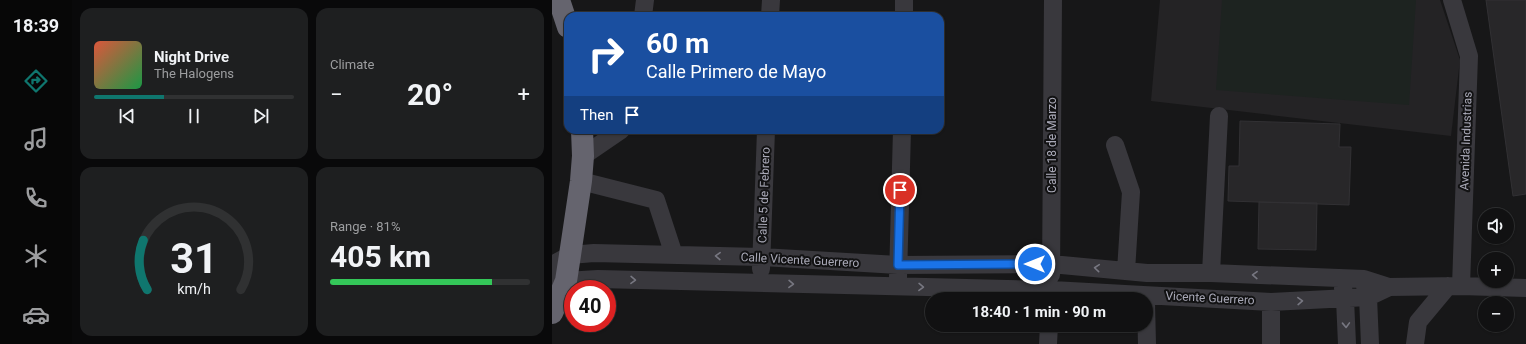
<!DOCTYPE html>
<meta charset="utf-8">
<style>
body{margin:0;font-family:Roboto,sans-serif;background:#1e1f20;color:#f1f3f6;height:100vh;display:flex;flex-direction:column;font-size:15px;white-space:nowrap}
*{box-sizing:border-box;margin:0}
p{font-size:13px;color:#9c9d9f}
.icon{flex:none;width:22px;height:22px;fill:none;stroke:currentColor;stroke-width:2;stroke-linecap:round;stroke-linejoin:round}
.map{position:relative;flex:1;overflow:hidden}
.drawer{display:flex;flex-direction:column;gap:8px;padding:8px;background:#09090a;width:480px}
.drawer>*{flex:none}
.top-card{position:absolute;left:12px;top:12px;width:380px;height:122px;border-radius:12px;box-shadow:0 1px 3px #0004,0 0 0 1px #303132;background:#1a4fa0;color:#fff;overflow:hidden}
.tools{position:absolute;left:926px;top:208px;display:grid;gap:8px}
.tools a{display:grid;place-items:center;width:36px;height:36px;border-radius:50%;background:#111112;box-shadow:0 1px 3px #0004,0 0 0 1px #303132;font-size:20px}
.speed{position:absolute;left:12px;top:280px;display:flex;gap:8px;font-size:20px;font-weight:700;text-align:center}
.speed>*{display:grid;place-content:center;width:52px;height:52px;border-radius:50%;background:#111112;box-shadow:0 1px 3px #0004,0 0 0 1px #303132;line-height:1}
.speed .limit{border:6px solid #d22;background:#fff;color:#111}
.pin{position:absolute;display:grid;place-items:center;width:34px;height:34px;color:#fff;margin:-17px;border:2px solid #fff;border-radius:50%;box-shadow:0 1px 4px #0007}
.me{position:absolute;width:44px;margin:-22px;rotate:270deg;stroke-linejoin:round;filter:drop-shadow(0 0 3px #0008)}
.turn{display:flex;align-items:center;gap:14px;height:84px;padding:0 16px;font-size:18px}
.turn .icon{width:52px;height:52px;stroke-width:2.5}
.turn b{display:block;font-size:28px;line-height:34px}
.then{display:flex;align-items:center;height:38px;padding:0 16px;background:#0003;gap:8px;font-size:15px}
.big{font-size:30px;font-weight:700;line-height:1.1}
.drawer .tile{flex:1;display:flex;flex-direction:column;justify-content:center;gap:6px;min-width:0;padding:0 14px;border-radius:12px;background:#1e1f20}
.drawer .dial{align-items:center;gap:0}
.dial svg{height:104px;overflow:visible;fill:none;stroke:#303132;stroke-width:7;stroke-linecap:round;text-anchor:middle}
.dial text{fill:#f1f3f6;stroke:none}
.song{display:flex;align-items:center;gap:12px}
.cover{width:48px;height:48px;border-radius:6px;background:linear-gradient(135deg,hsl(10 70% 55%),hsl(140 70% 35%))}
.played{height:4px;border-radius:2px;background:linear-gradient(90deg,#0f766e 35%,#303132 35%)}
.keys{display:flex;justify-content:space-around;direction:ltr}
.heat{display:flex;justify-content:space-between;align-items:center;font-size:22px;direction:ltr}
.charge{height:6px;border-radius:3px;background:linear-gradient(90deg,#34c759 81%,#303132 0)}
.drawer .tiles{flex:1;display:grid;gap:8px;grid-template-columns:repeat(2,1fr)}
.trip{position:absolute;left:373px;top:292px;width:228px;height:40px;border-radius:20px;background:#111112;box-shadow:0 1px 3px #0004,0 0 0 1px #303132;font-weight:700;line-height:40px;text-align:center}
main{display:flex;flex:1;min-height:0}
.menu{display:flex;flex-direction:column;width:72px;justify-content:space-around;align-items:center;background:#070707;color:#9c9d9f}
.menu .icon{width:28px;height:28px}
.menu .selected{color:#0f766e}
.menu b{font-size:18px;color:#f1f3f6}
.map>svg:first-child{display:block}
.built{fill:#242325}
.green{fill:#1d2320}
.building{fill:#282729;stroke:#323134}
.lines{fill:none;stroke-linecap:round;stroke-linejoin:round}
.minor{stroke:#39383d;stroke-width:18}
.highway{stroke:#65646e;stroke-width:22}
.oneway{stroke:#777781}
.route-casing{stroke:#114b97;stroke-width:10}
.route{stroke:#1a73e8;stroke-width:7}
.labels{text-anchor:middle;stroke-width:4;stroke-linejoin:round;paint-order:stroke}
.street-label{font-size:12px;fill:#aaaab8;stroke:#121213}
</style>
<main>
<nav class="menu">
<b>18:39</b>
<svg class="icon selected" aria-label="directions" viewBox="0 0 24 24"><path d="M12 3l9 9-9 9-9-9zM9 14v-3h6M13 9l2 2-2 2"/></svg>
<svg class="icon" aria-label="music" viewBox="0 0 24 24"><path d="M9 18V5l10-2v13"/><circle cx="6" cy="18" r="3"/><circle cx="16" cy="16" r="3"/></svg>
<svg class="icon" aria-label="phone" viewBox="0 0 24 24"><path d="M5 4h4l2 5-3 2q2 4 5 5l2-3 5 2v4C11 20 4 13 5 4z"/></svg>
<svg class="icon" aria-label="climate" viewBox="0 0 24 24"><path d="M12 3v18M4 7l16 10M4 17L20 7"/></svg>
<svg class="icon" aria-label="car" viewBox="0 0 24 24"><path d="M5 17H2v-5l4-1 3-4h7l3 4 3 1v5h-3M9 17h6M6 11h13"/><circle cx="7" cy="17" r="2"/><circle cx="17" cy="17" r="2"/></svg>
</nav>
<section class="drawer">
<div class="tiles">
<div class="tile">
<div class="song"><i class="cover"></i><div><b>Night Drive</b><p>The Halogens</p></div></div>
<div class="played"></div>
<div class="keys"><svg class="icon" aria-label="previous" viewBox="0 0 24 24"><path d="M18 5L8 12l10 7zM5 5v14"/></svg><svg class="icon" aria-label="pause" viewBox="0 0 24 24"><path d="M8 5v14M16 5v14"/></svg><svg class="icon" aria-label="next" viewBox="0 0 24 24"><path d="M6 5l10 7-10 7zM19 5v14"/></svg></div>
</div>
<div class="tile"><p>Climate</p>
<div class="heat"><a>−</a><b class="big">20°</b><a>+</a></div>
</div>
<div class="tile dial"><svg viewBox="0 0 100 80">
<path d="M14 69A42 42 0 1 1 86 69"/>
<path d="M14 69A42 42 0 0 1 11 31" stroke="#0f766e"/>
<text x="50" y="56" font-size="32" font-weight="700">31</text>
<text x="50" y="72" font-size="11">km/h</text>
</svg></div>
<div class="tile"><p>Range · 81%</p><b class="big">405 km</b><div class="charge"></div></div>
</div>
</section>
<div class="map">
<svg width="974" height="344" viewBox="0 0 974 344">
<rect width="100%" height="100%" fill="#171718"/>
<path class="built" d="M 608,0 L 888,0 L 908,60 L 899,136 L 599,101 Z"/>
<path class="green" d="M 670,0 L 864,0 L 857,105 L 664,90 Z"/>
<path class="building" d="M 934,0 L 974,0 L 974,194 L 961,196 Z
M 688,121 L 788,124 L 787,147 L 799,147 L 797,205 L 676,201 L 677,166 L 687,166 Z
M 707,202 L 765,203 L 764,250 L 706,249 Z"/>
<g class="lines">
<path class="minor" d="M 900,0 L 917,56 L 909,286
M 91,16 L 93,0
M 218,16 L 219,0
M 352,16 L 352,0
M 563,145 L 579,192 L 574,271
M 31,156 L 69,130
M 29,181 L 104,200 L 122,255
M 0,265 L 18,255 L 42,253 L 209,257 L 346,265 L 499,264 L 595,273 L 659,273 L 812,279 L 837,287 L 909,286 L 974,288
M 209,269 L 214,130
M 659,273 L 667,116
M 499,275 L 501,0
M 0,278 L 14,281 L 46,279 L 500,290 L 719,302 L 816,297 L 837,287
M 346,278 L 350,130
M 813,286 L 816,297 L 818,344
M 791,288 L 793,299 L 795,344
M 719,302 L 719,344
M 594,303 L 595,344
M 496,344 L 497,325
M 863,344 L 866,322 L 896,286"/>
<path class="highway" d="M 7,0 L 16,27
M 0,313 L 14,281 L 18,255 L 29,181 L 31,156 L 30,130"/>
</g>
<defs><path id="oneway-chevron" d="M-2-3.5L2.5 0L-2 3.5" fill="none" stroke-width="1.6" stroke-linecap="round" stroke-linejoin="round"/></defs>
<g class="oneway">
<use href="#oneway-chevron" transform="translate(166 256) rotate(-178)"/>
<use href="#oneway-chevron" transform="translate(545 268) rotate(-175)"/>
<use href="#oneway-chevron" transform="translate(703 275) rotate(-178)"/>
<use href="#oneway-chevron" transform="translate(81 280) rotate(1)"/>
<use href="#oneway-chevron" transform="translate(239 284) rotate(1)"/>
<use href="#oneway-chevron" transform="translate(369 287) rotate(1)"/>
<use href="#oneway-chevron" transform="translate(748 301) rotate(-2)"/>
<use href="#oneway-chevron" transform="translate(794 325) rotate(88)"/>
</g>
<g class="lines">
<defs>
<path id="route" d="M 348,190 L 346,265 L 483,264"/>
</defs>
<use href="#route" class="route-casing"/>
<use href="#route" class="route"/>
</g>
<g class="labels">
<g class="street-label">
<text transform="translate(914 141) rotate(-88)" y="4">Avenida Industrias</text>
<text transform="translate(500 145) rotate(-90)" y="4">Calle 18 de Marzo</text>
<text transform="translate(212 195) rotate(-88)" y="4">Calle 5 de Febrero</text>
<text transform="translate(248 260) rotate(3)" y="4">Calle Vicente Guerrero</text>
<text transform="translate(658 298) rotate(3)" y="4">Vicente Guerrero</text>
</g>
</g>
</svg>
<div class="tools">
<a><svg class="icon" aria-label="sound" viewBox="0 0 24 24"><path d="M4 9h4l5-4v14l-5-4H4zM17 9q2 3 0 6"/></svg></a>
<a>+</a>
<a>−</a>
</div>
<div class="speed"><div class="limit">40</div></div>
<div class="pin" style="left:348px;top:190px;background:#d93025"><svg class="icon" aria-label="arrive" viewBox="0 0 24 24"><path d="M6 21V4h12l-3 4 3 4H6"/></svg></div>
<svg class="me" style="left:483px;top:264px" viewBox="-20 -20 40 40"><circle r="17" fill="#1a73e8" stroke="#fff" stroke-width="3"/><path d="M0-11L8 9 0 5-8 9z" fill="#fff"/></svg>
<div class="trip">18:40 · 1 min · 90 m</div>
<div class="top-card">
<div class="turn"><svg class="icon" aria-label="right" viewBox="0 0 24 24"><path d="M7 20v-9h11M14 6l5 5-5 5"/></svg><div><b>60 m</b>Calle Primero de Mayo</div></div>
<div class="then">Then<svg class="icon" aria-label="arrive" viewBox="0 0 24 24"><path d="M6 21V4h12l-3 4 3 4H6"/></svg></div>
</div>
</div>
</main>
